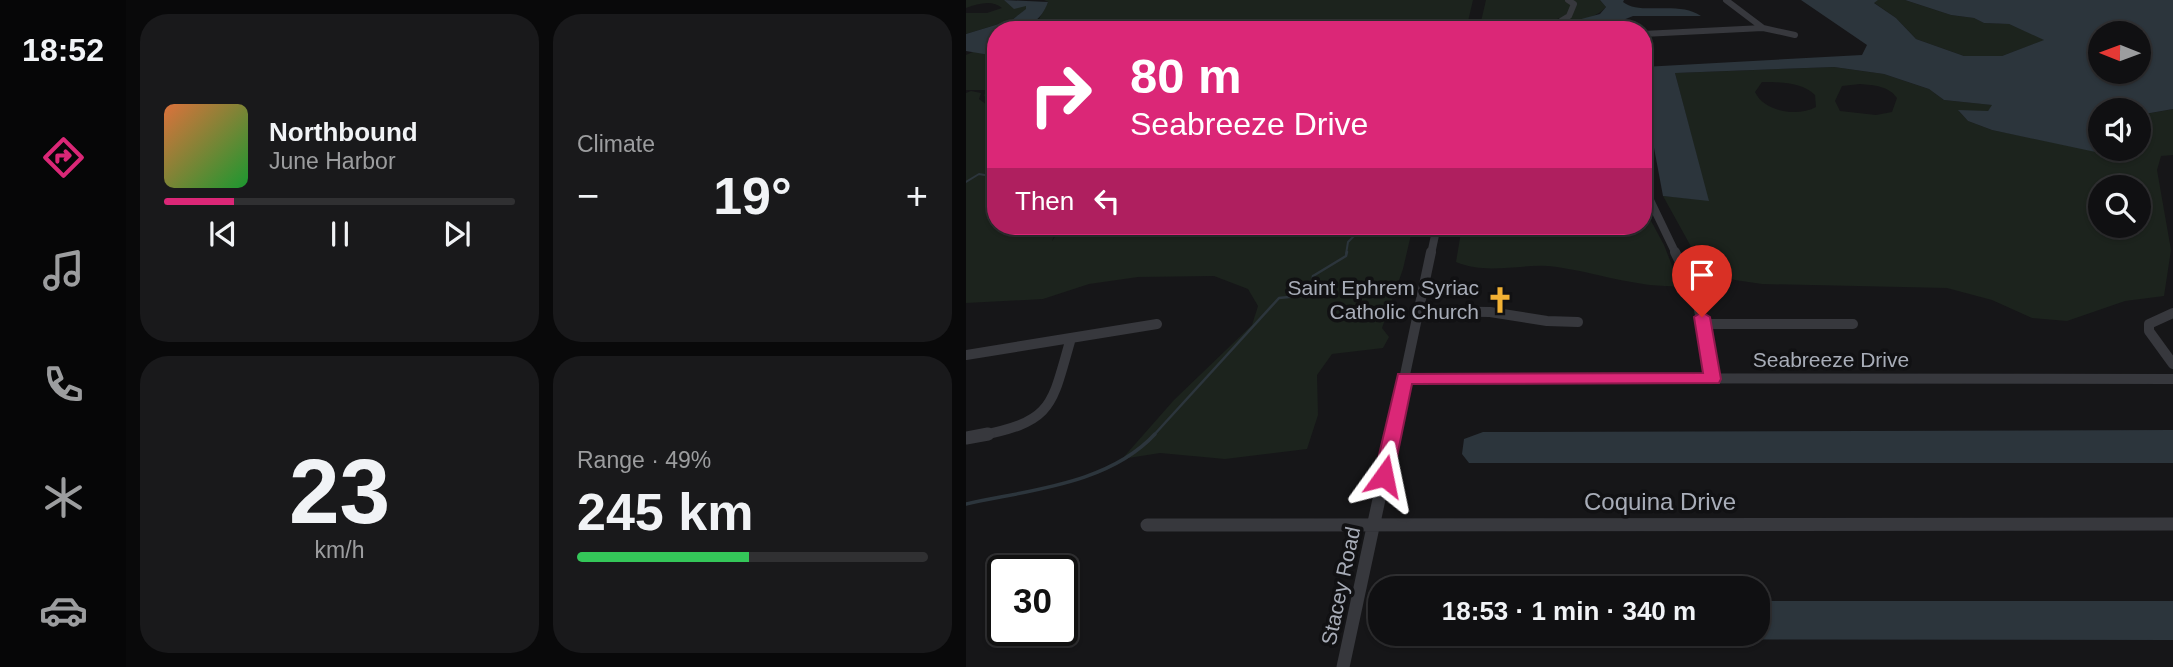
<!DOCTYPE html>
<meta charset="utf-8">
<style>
body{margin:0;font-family:Helvetica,sans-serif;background:#19191b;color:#f1f3f6;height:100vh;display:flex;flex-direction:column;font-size:26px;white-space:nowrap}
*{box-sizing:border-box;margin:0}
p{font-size:23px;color:#9c9d9f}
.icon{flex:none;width:38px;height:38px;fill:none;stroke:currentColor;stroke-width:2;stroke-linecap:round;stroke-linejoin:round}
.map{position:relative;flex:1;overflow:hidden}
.drawer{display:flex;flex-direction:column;gap:14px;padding:14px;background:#09090a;width:840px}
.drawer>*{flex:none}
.guide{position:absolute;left:21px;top:21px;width:665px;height:214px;border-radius:28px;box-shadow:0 2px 5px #0004,0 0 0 2px #303032;background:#db2777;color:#fff;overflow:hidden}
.needle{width:46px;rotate:271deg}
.controls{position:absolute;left:1122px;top:21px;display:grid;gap:14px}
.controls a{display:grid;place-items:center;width:63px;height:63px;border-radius:50%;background:#101012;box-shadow:0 2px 5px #0004,0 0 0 2px #303032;font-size:35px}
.speed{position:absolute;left:21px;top:555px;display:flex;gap:14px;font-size:35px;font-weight:700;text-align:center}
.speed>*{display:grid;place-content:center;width:91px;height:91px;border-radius:50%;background:#101012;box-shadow:0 2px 5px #0004,0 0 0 2px #303032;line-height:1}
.speed .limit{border:4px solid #111;border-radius:10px;background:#fff;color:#111}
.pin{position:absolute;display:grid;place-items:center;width:60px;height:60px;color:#fff;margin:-72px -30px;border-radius:50% 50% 50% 0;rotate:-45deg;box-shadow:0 0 7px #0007}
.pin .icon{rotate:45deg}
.me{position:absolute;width:77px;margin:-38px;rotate:12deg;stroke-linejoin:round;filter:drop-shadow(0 0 5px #0008)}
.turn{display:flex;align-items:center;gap:24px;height:147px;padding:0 28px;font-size:32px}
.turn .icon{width:91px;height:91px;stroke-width:2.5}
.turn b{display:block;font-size:49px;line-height:60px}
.then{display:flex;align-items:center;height:66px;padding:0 28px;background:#0003;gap:14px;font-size:26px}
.big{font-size:52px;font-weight:600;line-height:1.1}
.drawer .widget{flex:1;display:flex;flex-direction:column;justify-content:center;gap:10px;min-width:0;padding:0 24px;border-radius:28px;background:#19191b}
.drawer .dial{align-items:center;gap:0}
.dial b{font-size:91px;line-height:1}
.song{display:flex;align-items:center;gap:21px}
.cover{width:84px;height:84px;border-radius:10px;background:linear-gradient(135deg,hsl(20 70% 55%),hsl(130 70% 35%))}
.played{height:7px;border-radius:4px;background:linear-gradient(90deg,#db2777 20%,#303032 20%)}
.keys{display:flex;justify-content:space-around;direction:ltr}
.heat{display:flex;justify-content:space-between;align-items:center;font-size:38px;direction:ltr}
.charge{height:10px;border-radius:5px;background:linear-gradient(90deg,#34c759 49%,#303032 0)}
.drawer .tiles{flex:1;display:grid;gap:14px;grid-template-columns:repeat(2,1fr)}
.trip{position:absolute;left:402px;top:576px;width:402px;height:70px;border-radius:28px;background:#101012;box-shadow:0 2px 5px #0004,0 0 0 2px #303032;font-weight:600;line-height:70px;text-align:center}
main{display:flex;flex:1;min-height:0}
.tab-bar{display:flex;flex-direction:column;width:126px;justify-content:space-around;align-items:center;background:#060607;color:#9c9d9f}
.tab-bar .icon{width:49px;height:49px}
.tab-bar .on{color:#db2777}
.tab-bar b{font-size:32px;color:#f1f3f6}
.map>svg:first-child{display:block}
.green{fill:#1c231d;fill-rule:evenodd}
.water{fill:#2c353c;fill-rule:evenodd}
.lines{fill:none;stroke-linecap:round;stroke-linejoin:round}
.stream-far2{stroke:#2c353c;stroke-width:2}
.stream-far1{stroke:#2c353c;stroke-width:2.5}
.stream{stroke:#2c353c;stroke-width:3.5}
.minor-far3{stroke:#37383d;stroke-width:6}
.minor-far2{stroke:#37383d;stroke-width:8}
.minor-far1{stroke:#37383d;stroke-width:10}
.minor{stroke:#37383d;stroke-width:13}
.route{fill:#db2777;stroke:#8e194d;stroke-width:2}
.labels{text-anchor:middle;stroke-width:7;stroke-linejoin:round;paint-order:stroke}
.poi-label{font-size:21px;fill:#a8adb8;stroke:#111113;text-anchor:end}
.street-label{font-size:21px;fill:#a8adb8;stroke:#111113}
.near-street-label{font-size:24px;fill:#a8adb8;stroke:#111113}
</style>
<main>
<nav class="tab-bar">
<b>18:52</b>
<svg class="icon on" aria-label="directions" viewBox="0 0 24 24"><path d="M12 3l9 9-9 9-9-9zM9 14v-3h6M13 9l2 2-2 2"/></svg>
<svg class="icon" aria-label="music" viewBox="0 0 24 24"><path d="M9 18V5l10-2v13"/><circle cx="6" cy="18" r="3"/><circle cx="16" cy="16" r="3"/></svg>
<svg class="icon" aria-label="phone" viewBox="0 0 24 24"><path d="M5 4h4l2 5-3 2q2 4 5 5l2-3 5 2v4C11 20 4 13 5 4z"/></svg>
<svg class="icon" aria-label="climate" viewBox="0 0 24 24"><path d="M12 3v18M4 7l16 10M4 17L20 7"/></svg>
<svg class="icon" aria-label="car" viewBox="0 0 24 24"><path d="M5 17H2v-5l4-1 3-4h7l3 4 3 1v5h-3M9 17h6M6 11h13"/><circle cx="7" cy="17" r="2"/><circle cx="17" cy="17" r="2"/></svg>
</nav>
<section class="drawer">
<div class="tiles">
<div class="widget">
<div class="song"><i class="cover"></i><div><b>Northbound</b><p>June Harbor</p></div></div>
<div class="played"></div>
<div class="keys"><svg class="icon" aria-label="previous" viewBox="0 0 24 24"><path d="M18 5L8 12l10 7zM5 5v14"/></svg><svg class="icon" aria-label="pause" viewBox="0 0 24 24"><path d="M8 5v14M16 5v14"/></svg><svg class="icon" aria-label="next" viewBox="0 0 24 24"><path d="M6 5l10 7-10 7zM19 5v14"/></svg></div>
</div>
<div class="widget"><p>Climate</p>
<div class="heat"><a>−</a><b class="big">19°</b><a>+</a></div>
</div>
<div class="widget dial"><b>23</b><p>km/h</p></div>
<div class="widget"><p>Range · 49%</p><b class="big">245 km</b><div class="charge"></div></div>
</div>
</section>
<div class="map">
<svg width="1207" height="667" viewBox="0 0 1207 667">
<rect width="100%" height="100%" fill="#161618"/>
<path class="green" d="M 0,0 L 38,0 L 52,6 L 60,5 L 61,9 L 46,20 L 0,34 L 0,13 L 21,13 L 36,8 C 27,0 13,3 0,8 Z
M 78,0 L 507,0 L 500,30 L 54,30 L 73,19 L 82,2 Z
M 520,0 L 634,0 L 640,7 C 629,19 607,24 593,18 L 573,30 L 513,30 Z
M 912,0 L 939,0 L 985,15 L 1008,18 L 1018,23 L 1043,24 L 1079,40 L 1036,56 L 998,56 L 950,39 L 930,18 L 907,2 Z
M 9,51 L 30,56 L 30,90 L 0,90 L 0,55 Z
M 868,67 L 918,74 L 963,89 L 978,100 L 1027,105 L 1022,111 L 993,111 L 1002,121 L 1026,130 L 1139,153 L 1175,151 L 1171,149 L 1173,115 L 1207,109 L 1207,155 L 1195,156 L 1191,170 L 1205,250 L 1198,296 L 1159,301 L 1101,321 L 1066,318 L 1026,300 L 981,288 L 796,284 L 769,280 L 738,270 L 697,196 L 742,200 L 709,73 ZM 796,82 C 814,82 836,82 849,95 L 850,107 C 832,117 798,112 789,92 ZM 894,84 C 908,85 923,86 931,98 L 926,112 L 910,115 L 874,111 L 869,101 L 876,86 ZM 1134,187 L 1172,187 L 1172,226 L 1134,226 Z
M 5,91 L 15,93 L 13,99 L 25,108 L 24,99 L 18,96 L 19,93 L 30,93 L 30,226 L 98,226 L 90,231 L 86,241 L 94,230 L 117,226 L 136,227 L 139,236 L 145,233 L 144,226 L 447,226 L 437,269 L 416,328 L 423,337 L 417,348 L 366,354 L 351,375 L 352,415 L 341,449 L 259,459 L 194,453 L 156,459 L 208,400 L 286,325 L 292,306 L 282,289 L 248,276 L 172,277 L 123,284 L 77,299 L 0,303 L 0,93 Z
M 677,206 L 698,245 L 714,286 C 672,288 632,273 591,267 C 557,262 523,276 490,262 L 496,226 L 546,226 L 553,230 L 574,229 L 576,226 L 677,226 Z"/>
<path class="water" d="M 38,0 L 82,2 C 73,27 54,30 30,30 L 30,38 L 27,39 L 30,40 L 30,56 L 0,51 L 0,34 L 46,20 L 60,9 L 60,6 L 48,9 Z
M 634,0 L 658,0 L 657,2 C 674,16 712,0 735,16 L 667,16 L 645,25 L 599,30 L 589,26 L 634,14 L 640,7 Z
M 835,0 L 912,0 L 908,3 L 930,18 L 950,39 L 998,56 L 1036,56 L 1078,40 L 1043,24 L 1018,23 L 1008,18 L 985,15 L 939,0 L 1207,0 L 1207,109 L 1173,115 L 1172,110 L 1134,110 L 1132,121 L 1134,149 L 1171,149 L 1177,152 L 1139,154 L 1026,130 L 1002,121 L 992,110 L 1022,111 L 1026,105 L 978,100 L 963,89 L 918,74 L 868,67 L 709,73 L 743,201 L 697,196 L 677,89 L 677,67 L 896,55 L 901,45 ZM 1172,33 L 1172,72 L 1134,72 L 1134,33 Z
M 1207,430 L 1207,463 L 503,463 L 496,454 L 498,439 L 517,432 Z
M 793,601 L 1207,601 L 1207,640 L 482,639 L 480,634 L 793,634 Z"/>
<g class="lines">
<path class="stream-far2" d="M 0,182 L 13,174 L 30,177
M 380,254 L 382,242 L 398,226"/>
<path class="stream-far1" d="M 187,436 L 313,298 L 333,296 L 345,288 L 347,276 L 380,256 L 381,252"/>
<path class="stream" d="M 0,504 C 63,490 143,484 189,434"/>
<path class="minor-far3" d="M 760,0 L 797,28
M 580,30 L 603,16 L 608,4 L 602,0
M 677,34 L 797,28 L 829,35"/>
<path class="minor-far2" d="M 677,156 L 684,200 L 710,254
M 465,254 L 471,226"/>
<path class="minor-far1" d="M 709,252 L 730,295 L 747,379
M 453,311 L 524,312 L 581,321 L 612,322
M 1207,313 L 1183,324 L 1183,331 L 1207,364
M 737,324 L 887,324
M 0,355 L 191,324
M 438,378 L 1207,379
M 13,436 C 88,421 85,407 105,338
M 426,436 L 465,252"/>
<path class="minor" d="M 0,438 L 22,434
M 181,525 L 1207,524
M 377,667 L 427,434"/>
</g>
<path class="route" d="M 736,312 L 744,317 L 755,379 L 753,383 L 446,384 L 427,476 L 425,481 L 418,483 L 411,481 L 408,476 L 432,374 L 737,373 L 728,317 Z"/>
<defs>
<symbol id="church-bare" viewBox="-9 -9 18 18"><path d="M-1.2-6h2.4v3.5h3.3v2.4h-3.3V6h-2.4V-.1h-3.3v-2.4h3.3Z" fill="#f2b134" stroke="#111113" stroke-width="2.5" paint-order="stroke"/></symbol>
</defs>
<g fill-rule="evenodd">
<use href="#church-bare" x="515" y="281" width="38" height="38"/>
</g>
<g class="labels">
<g class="poi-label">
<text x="513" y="295">Saint Ephrem Syriac<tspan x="513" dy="24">Catholic Church</tspan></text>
</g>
<g class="street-label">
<text x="865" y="367">Seabreeze Drive</text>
<text transform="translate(375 586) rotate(-78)" y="7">Stacey Road</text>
</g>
<g class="near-street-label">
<text x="694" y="510">Coquina Drive</text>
</g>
</g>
</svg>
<div class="controls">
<a><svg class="needle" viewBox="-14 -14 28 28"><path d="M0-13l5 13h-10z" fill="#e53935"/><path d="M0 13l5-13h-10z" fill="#9c9d9f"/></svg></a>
<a><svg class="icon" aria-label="sound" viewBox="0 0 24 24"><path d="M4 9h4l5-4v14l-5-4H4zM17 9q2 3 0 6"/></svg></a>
<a><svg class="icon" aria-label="search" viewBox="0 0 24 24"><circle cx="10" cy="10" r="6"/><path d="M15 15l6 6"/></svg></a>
</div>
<div class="speed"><div class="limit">30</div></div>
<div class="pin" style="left:736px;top:317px;background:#d93025"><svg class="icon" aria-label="arrive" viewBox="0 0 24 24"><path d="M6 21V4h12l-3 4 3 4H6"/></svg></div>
<svg class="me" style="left:418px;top:476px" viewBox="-20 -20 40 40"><path d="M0-17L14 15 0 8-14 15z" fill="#db2777" stroke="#fff" stroke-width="4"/></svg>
<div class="trip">18:53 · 1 min · 340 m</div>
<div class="guide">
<div class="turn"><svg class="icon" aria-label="right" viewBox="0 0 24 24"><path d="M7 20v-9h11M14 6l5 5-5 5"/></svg><div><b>80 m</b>Seabreeze Drive</div></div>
<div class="then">Then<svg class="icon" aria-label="left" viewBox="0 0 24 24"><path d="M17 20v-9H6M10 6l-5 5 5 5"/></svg></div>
</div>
</div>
</main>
